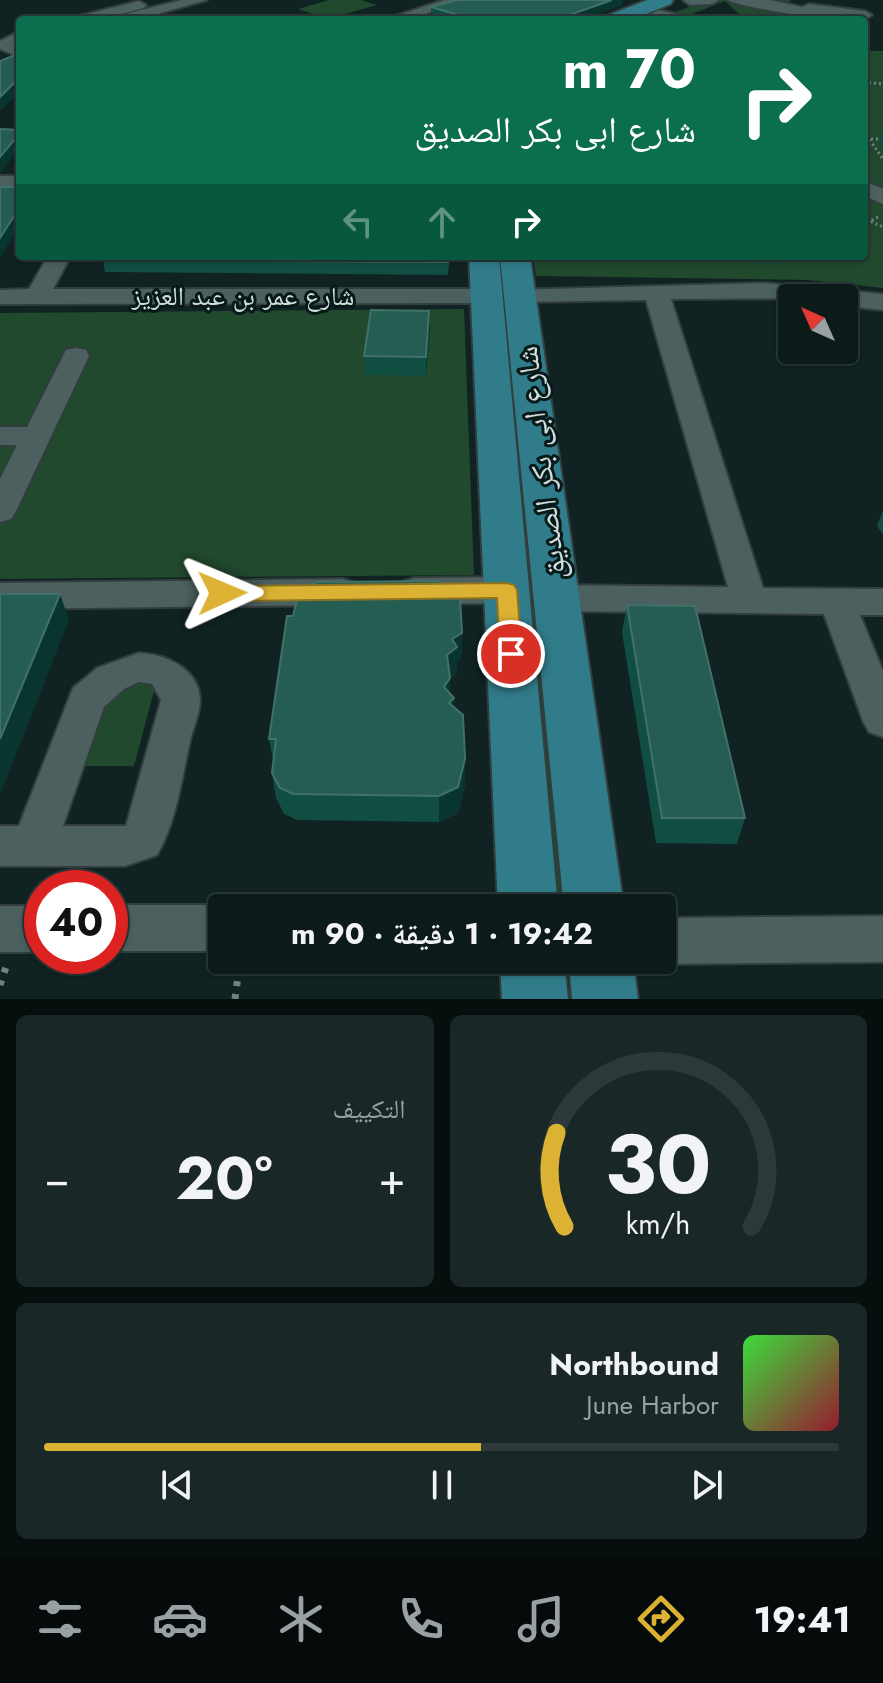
<!DOCTYPE html>
<html lang="ar">
<meta charset="utf-8">
<style>
body{margin:0;font-family:Jost,"Noto Naskh Arabic",sans-serif;background:#1a2727;color:#f1f3f6;direction:rtl;height:100vh;display:flex;flex-direction:column;font-size:30px;white-space:nowrap}
*{box-sizing:border-box;margin:0}
p{font-size:26px;color:#9aa1a2}
.icon{flex:none;width:44px;height:44px;fill:none;stroke:currentColor;stroke-width:2;stroke-linecap:round;stroke-linejoin:round}
.map{position:relative;height:999px;overflow:hidden;direction:ltr}
.side{display:flex;flex-direction:column;gap:16px;padding:16px;background:#070e0e;flex:1}
.side>*{flex:none}
.guide{position:absolute;left:16px;top:16px;width:852px;height:244px;border-radius:8px;box-shadow:0 2px 6px #0004,0 0 0 2px #2c3839;direction:rtl;background:#0b6e4f;color:#fff;overflow:hidden}
.needle{width:52px;rotate:315deg}
.tools{position:absolute;left:778px;top:284px;display:grid;gap:16px}
.tools a{display:grid;place-items:center;width:80px;height:80px;border-radius:8px;background:#0c1a1a;box-shadow:0 2px 6px #0004,0 0 0 2px #2c3839;font-size:40px}
.speed{position:absolute;left:24px;top:870px;display:flex;gap:16px;font-size:40px;font-weight:700;text-align:center}
.speed>*{display:grid;place-content:center;width:104px;height:104px;border-radius:50%;background:#0c1a1a;box-shadow:0 2px 6px #0004,0 0 0 2px #2c3839;line-height:1}
.speed .limit{border:12px solid #d22;background:#fff;color:#111}
.pin{position:absolute;display:grid;place-items:center;width:68px;height:68px;color:#fff;margin:-34px;border:4px solid #fff;border-radius:50%;box-shadow:0 2px 8px #0007}
.me{position:absolute;width:88px;margin:-44px;rotate:89deg;stroke-linejoin:round;filter:drop-shadow(0 0 6px #0008)}
.turn{display:flex;align-items:center;gap:28px;height:168px;padding:0 40px;font-size:36px}
.turn .icon{width:104px;height:104px;stroke-width:2.5}
.turn b{display:block;font-size:56px;line-height:68px}
.lanes{display:flex;align-items:center;height:76px;padding:0 40px;background:#0003;justify-content:center;gap:40px;direction:ltr}
.lanes .off{opacity:.35}
.big{font-size:60px;font-weight:700;line-height:1.1}
.side .tile{flex:1;display:flex;flex-direction:column;justify-content:center;gap:12px;min-width:0;padding:0 28px;border-radius:12px;background:#1a2727}
.side .dial{align-items:center;gap:0}
.dial svg{height:208px;overflow:visible;fill:none;stroke:#2c3839;stroke-width:7;stroke-linecap:round;text-anchor:middle}
.dial text{fill:#f1f3f6;stroke:none}
.song{display:flex;align-items:center;gap:24px}
.cover{width:96px;height:96px;border-radius:12px;background:linear-gradient(135deg,hsl(120 70% 55%),hsl(350 70% 35%))}
.played{height:8px;border-radius:4px;background:linear-gradient(90deg,#dbb233 55%,#2c3839 55%)}
.keys{display:flex;justify-content:space-around;direction:ltr}
.heat{display:flex;justify-content:space-between;align-items:center;font-size:44px;direction:ltr}
.side .tiles{flex:1;display:grid;gap:16px;grid-template-columns:1fr 1fr}
.tile:last-child{grid-column:span 2}
.trip{position:absolute;left:208px;top:894px;width:468px;height:80px;border-radius:8px;background:#0c1a1a;box-shadow:0 2px 6px #0004,0 0 0 2px #2c3839;font-weight:700;line-height:80px;text-align:center;direction:rtl}
.tabs{display:flex;height:128px;justify-content:space-around;align-items:center;background:#050a0a;color:#9aa1a2}
.tabs .icon{width:56px;height:56px}
.tabs .active{color:#dbb233}
.tabs b{font-size:36px;color:#f1f3f6}
.map>svg:first-child{display:block}
.green{fill:#21492e}
.lines{fill:none;stroke-linecap:round;stroke-linejoin:round}
.minor-casing{stroke:#323d3d;stroke-width:4}
.major-casing{stroke:#323d3d;stroke-width:4}
.path-far1{stroke:#718080;stroke-width:3;stroke-dasharray:2 3;stroke-linecap:butt}
.path{stroke:#718080;stroke-width:7;stroke-dasharray:5 8;stroke-linecap:butt}
.minor{fill:#4c605f;fill-rule:evenodd}
.major{fill:#317c8a;fill-rule:evenodd}
.wall{fill:#114e42}
.shaded-wall{fill:#08362e}
.building{fill:#265d52;stroke:#417168;stroke-width:2}
.route{fill:#dbb233;stroke:#8e7421;stroke-width:2}
.labels{text-anchor:middle;stroke-width:6;stroke-linejoin:round;paint-order:stroke}
.far-street-label{font-size:26px;fill:#d1dcdc;stroke:#071919}
.street-label{font-size:30px;fill:#d1dcdc;stroke:#071919}
</style>
<div class="map">
<svg width="883" height="999" viewBox="0 0 883 999">
<rect width="100%" height="100%" fill="#102222"/>
<path class="green" d="M 329,0 L 361,0 L 377,5 L 327,19 L 298,9 Z
M 707,0 L 791,0 L 787,4 L 845,18 L 764,20 L 760,15 L 740,15 L 725,1 L 677,20 L 663,17 Z
M 864,51 L 883,51 L 883,189 L 864,179 Z
M 864,192 L 883,202 L 883,288 L 807,280 L 536,276 L 533,256 L 864,256 Z
M 464,309 L 474,575 L 0,579 L 0,313 Z
M 505,336 L 517,380 L 577,908 L 556,908 Z
M 107,676 L 158,676 L 134,766 L 78,766 Z"/>
<g class="lines">
<defs>
<path id="minor" d="M 182,0 L 207,0 L 136,20 L 110,20 L 113,17 Z
M 444,0 L 466,0 L 408,20 L 384,20 Z
M 683,0 L 719,0 L 712,4 L 690,5 Z
M 728,0 L 770,0 L 802,7 L 809,4 L 865,11 L 872,15 L 865,19 L 826,15 L 836,20 C 822,20 735,6 728,0 Z
M 139,1 L 146,5 L 144,8 L 98,20 L 72,20 L 75,17 Z
M 658,10 L 681,15 L 684,18 L 665,20 L 653,17 L 651,14 Z
M 20,31 L 20,42 L 16,45 L 20,47 L 20,53 L 14,55 L 0,49 L 0,41 Z
M 0,176 L 20,176 L 20,188 L 0,188 Z
M 864,181 L 883,189 L 883,204 L 864,196 Z
M 48,256 L 64,256 L 68,261 L 53,289 L 486,289 L 495,291 L 498,296 L 495,301 L 486,303 L 0,304 L 0,290 L 29,289 Z
M 764,283 L 883,294 L 883,310 L 844,306 L 844,298 L 671,299 L 763,588 L 883,589 L 883,615 L 860,615 L 883,671 L 883,737 L 869,732 L 863,721 L 824,614 L 557,611 L 544,607 L 539,598 L 544,589 L 557,585 L 728,587 L 646,300 L 520,302 L 511,300 L 508,295 L 511,290 Z
M 76,348 L 86,350 L 89,356 L 16,511 L 11,519 L 0,522 L 0,479 L 17,445 L 0,445 L 0,427 L 27,427 L 63,356 L 66,350 Z
M 507,577 L 519,581 L 525,590 L 519,599 L 507,603 L 414,604 L 402,600 L 396,591 L 402,582 L 414,578 Z
M 343,579 L 355,583 L 361,592 L 355,601 L 343,605 L 0,609 L 0,583 Z
M 139,653 C 166,654 200,669 200,701 C 200,712 194,726 191,737 C 182,776 177,821 157,855 L 125,866 L 0,866 L 0,826 L 19,826 L 73,688 L 97,668 ZM 139,682 L 152,684 L 161,700 L 126,826 L 63,826 L 104,707 L 124,689 Z
M 110,905 L 222,905 L 229,908 L 222,908 L 222,951 L 110,951 Z
M 0,906 L 42,906 L 42,952 L 0,952 Z
M 883,916 L 883,962 L 662,964 L 652,960 L 662,960 L 662,918 Z"/>
<path id="major" d="M 647,0 L 673,0 L 671,4 L 631,20 L 603,20 L 606,16 Z
M 469,256 L 499,256 L 558,908 L 498,908 Z
M 500,256 L 530,256 L 624,908 L 564,908 Z
M 500,960 L 564,960 L 568,999 L 502,999 Z
M 569,960 L 633,960 L 638,999 L 572,999 Z"/>
</defs>
<use href="#minor" class="minor-casing"/>
<use href="#major" class="major-casing"/>
<path class="path-far1" d="M 864,82 L 883,84
M 883,139 L 869,139 L 883,159
M 878,217 L 870,221 L 883,227"/>
<path class="path" d="M 0,985 L 7,964
M 235,999 L 240,960"/>
<use href="#minor" class="minor"/>
<use href="#major" class="major"/>
</g>
<path class="wall" d="M 622,5 L 580,20 L 444,20 L 431,16 L 431,7 Z
M 883,127 L 883,149 L 878,143 Z
M 104,256 L 450,256 L 448,275 L 105,272 L 103,260 Z
M 555,256 L 582,256 L 582,261 L 556,261 Z
M 752,256 L 784,256 L 782,263 L 755,263 Z
M 429,311 L 430,329 L 426,376 L 365,375 L 364,356 Z
M 883,510 L 883,535 L 877,526 Z
M 627,605 L 745,818 L 737,844 L 656,843 L 622,632 Z
M 462,633 L 461,659 L 457,662 L 457,673 L 450,679 L 449,693 L 454,698 L 454,708 L 465,759 L 465,785 L 458,813 L 439,822 L 297,820 L 284,814 L 276,798 L 272,773 L 273,760 L 269,739 Z"/>
<path class="shaded-wall" d="M 612,0 L 623,0 L 622,5 L 580,20 L 555,20 Z
M 20,77 L 20,91 L 0,111 L 0,97 Z
M 20,133 L 20,148 L 0,173 L 0,157 Z
M 20,207 L 20,226 L 0,257 L 0,238 Z
M 429,311 L 430,329 L 426,376 L 426,357 Z
M 60,594 L 69,620 L 0,795 L 0,739 Z
M 462,633 L 461,659 L 457,662 L 457,673 L 450,679 L 449,703 L 454,698 L 454,724 L 444,687 L 447,655 L 452,639 Z
M 465,759 L 465,785 L 458,813 L 439,822 L 439,796 Z"/>
<path class="building" d="M 457,0 L 612,0 L 555,20 L 464,20 L 469,18 L 431,7 Z
M 20,53 L 20,77 L 0,97 L 0,61 Z
M 0,129 L 20,130 L 20,133 L 0,157 Z
M 0,187 L 20,187 L 20,207 L 0,238 Z
M 104,256 L 449,256 L 448,262 L 103,260 Z
M 371,310 L 429,311 L 426,357 L 364,356 Z
M 437,581 L 454,587 L 460,598 L 462,633 L 452,639 L 457,647 L 447,655 L 450,678 L 444,687 L 454,698 L 449,703 L 463,715 L 465,759 L 458,787 L 439,796 L 293,794 L 280,788 L 272,773 L 276,739 L 269,739 L 287,616 L 293,616 L 299,591 L 317,582 Z
M 0,594 L 60,594 L 0,739 Z
M 627,605 L 695,606 L 745,818 L 662,818 Z"/>
<path class="route" d="M 507,583 L 514,585 L 517,590 L 522,654 L 519,660 L 503,660 L 500,654 L 497,598 L 222,601 L 215,599 L 212,593 L 215,588 L 222,586 Z"/>
<g class="labels">
<g class="far-street-label">
<text x="243" y="305">شارع عمر بن عبد العزيز</text>
</g>
<g class="street-label">
<text transform="translate(541 463) rotate(-97)" y="10">شارع ابى بكر الصديق</text>
</g>
</g>
</svg>
<div class="tools">
<a><svg class="needle" viewBox="-14 -14 28 28"><path d="M0-13l5 13h-10z" fill="#e53935"/><path d="M0 13l5-13h-10z" fill="#9aa1a2"/></svg></a>
</div>
<div class="speed"><div class="limit">40</div></div>
<div class="pin" style="left:511px;top:654px;background:#d93025"><svg class="icon" aria-label="arrive" viewBox="0 0 24 24"><path d="M6 21V4h12l-3 4 3 4H6"/></svg></div>
<svg class="me" style="left:222px;top:593px" viewBox="-20 -20 40 40"><path d="M0-17L14 15 0 8-14 15z" fill="#dbb233" stroke="#fff" stroke-width="4"/></svg>
<div class="trip">19:42 · 1 دقيقة · 90 m</div>
<div class="guide">
<div class="turn"><svg class="icon" aria-label="right" viewBox="0 0 24 24"><path d="M7 20v-9h11M14 6l5 5-5 5"/></svg><div><b>70 m</b>شارع ابى بكر الصديق</div></div>
<div class="lanes"><svg class="icon off" aria-label="left" viewBox="0 0 24 24"><path d="M17 20v-9H6M10 6l-5 5 5 5"/></svg><svg class="icon off" aria-label="ahead" viewBox="0 0 24 24"><path d="M12 20V5M6 11l6-6 6 6"/></svg><svg class="icon" aria-label="right" viewBox="0 0 24 24"><path d="M7 20v-9h11M14 6l5 5-5 5"/></svg></div>
</div>
</div>
<section class="side">
<div class="tiles">
<div class="tile dial"><svg viewBox="0 0 100 80">
<path d="M14 69A42 42 0 1 1 86 69"/>
<path d="M14 69A42 42 0 0 1 11 33" stroke="#dbb233"/>
<text x="50" y="56" font-size="32" font-weight="700">30</text>
<text x="50" y="72" font-size="11">km/h</text>
</svg></div>
<div class="tile"><p>التكييف</p>
<div class="heat"><a>−</a><b class="big">20°</b><a>+</a></div>
</div>
<div class="tile">
<div class="song"><i class="cover"></i><div><b>Northbound</b><p>June Harbor</p></div></div>
<div class="played"></div>
<div class="keys"><svg class="icon" aria-label="previous" viewBox="0 0 24 24"><path d="M18 5L8 12l10 7zM5 5v14"/></svg><svg class="icon" aria-label="pause" viewBox="0 0 24 24"><path d="M8 5v14M16 5v14"/></svg><svg class="icon" aria-label="next" viewBox="0 0 24 24"><path d="M6 5l10 7-10 7zM19 5v14"/></svg></div>
</div>
</div>
</section>
<nav class="tabs">
<b>19:41</b>
<svg class="icon active" aria-label="directions" viewBox="0 0 24 24"><path d="M12 3l9 9-9 9-9-9zM9 14v-3h6M13 9l2 2-2 2"/></svg>
<svg class="icon" aria-label="music" viewBox="0 0 24 24"><path d="M9 18V5l10-2v13"/><circle cx="6" cy="18" r="3"/><circle cx="16" cy="16" r="3"/></svg>
<svg class="icon" aria-label="phone" viewBox="0 0 24 24"><path d="M5 4h4l2 5-3 2q2 4 5 5l2-3 5 2v4C11 20 4 13 5 4z"/></svg>
<svg class="icon" aria-label="climate" viewBox="0 0 24 24"><path d="M12 3v18M4 7l16 10M4 17L20 7"/></svg>
<svg class="icon" aria-label="car" viewBox="0 0 24 24"><path d="M5 17H2v-5l4-1 3-4h7l3 4 3 1v5h-3M9 17h6M6 11h13"/><circle cx="7" cy="17" r="2"/><circle cx="17" cy="17" r="2"/></svg>
<svg class="icon" aria-label="filters" viewBox="0 0 24 24"><path d="M4 7h16M4 17h16"/><circle cx="9" cy="7" r="2"/><circle cx="15" cy="17" r="2"/></svg>
</nav>
